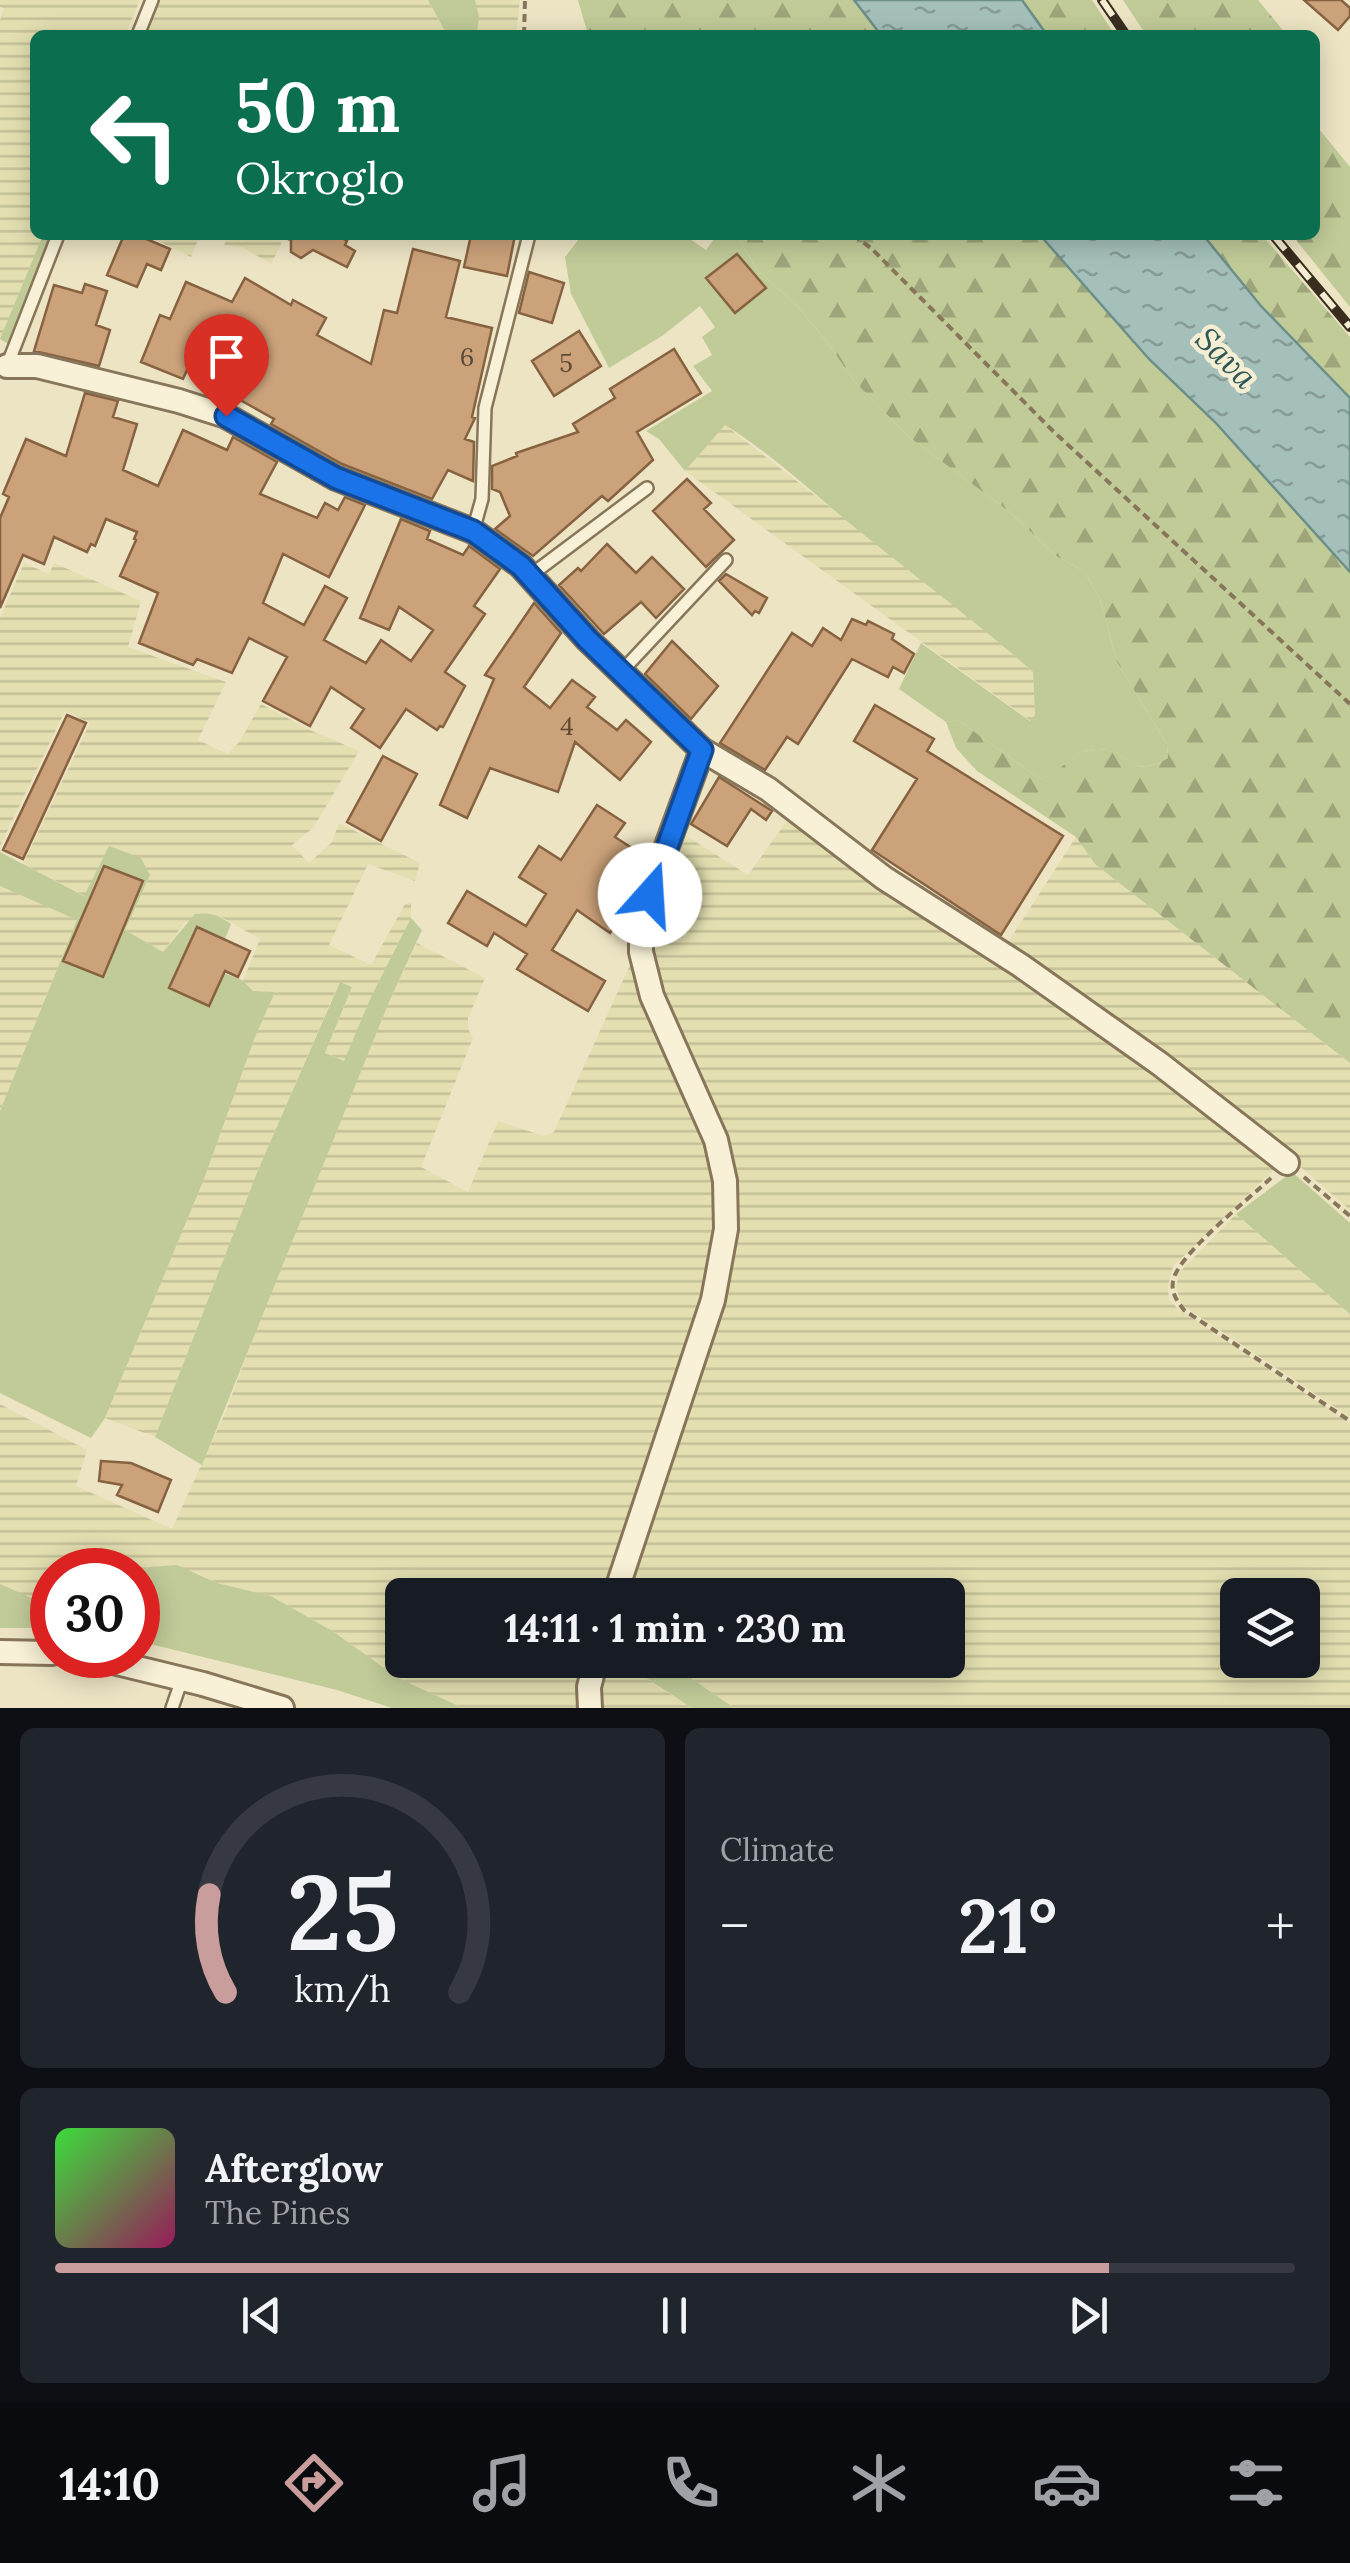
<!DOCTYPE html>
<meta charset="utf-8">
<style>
body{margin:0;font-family:Lora,serif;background:#20242c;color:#f1f3f6;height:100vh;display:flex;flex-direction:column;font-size:38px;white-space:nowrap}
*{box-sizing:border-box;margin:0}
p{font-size:32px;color:#9ea1a6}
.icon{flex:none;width:55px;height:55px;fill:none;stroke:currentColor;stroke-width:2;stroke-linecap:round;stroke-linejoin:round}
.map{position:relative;height:1708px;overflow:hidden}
.details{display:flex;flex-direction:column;gap:20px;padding:20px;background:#0d0f14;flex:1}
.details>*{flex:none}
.hud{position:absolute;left:30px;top:30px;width:1290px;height:210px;border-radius:15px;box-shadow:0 5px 25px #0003;background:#0b6e4f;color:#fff;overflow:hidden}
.tools{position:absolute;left:1220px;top:1578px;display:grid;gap:20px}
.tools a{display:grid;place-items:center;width:100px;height:100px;border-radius:15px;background:#171b24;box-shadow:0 5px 25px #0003;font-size:50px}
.speed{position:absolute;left:30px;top:1548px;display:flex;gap:20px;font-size:50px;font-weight:700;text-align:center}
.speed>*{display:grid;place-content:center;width:130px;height:130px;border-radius:50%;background:#171b24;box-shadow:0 5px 25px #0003;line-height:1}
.speed .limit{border:15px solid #d22;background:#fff;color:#111}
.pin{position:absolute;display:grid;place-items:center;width:85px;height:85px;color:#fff;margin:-102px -42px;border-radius:50% 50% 50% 0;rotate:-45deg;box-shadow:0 0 10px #0007}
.pin .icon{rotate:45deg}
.me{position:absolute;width:110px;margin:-55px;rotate:19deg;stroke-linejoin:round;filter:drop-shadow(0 0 8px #0008)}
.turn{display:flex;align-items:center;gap:35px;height:210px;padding:0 40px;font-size:45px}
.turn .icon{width:130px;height:130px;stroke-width:2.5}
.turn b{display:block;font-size:70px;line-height:85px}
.big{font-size:75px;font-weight:700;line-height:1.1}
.details .widget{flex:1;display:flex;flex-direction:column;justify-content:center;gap:15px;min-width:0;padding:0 35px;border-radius:15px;background:#20242c}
.details .dial{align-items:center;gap:0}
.dial svg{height:260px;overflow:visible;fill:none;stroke:#363941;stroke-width:7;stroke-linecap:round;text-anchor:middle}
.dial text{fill:#f1f3f6;stroke:none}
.song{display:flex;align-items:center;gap:30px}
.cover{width:120px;height:120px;border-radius:15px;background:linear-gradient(135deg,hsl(120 70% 55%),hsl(330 70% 35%))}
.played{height:10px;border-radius:5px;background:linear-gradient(90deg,#c89d9b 85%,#363941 85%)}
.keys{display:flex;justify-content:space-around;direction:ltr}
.heat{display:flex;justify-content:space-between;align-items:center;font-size:55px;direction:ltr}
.details .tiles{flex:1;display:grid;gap:20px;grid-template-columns:1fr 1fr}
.widget:last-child{grid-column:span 2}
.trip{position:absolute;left:385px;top:1578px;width:580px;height:100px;border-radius:15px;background:#171b24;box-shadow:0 5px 25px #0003;font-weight:700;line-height:100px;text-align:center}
.dock{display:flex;height:160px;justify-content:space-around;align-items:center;background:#090b0e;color:#9ea1a6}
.dock .icon{width:70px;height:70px}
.dock .active{color:#c89d9b}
.dock b{font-size:45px;color:#f1f3f6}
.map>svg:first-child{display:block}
.farmland{fill:url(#farmland-rules);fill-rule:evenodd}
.green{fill:#c1cb98}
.forest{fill:url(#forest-firs)}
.water{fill:url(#water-ripples);stroke:#6c8f89;stroke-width:2.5}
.building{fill:#cba27a;stroke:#866241;stroke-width:2.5}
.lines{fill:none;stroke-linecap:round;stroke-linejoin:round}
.service-casing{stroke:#88765a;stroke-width:16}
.minor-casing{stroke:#88765a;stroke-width:28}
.path{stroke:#88765a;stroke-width:4;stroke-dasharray:8 5;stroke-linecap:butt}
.service{stroke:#f8f1d7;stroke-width:11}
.minor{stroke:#f8f1d7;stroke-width:22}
.rail-casing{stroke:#382d1e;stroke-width:10}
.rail{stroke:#f5eed3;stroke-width:6;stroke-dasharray:19;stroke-linecap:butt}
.route-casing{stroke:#114b97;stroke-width:25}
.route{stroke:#1a73e8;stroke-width:18}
.labels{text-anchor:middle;stroke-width:9;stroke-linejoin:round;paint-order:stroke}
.number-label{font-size:25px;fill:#5d4a35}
.water-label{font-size:32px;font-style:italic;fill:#2e5757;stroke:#f5eed3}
</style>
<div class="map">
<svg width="1350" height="1708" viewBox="0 0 1350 1708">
<defs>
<pattern id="farmland-rules" width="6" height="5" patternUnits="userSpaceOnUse" patternTransform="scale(2.5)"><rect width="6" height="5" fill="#e3dfb1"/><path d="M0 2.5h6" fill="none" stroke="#c4c098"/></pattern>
<pattern id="forest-firs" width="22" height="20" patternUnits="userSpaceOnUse" patternTransform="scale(2.5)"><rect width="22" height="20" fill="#c1cb98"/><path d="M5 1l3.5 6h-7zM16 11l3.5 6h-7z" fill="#9ea57b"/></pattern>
<pattern id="water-ripples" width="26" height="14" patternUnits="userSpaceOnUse" patternTransform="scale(2.5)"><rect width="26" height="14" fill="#a5c0bb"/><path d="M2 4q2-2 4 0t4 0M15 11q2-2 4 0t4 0" fill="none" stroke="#879c97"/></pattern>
</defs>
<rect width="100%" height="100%" fill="#ede4c4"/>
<path class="farmland" d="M 0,0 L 140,0 L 125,35 L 35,35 L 35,235 L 43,235 L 0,339 L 0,20 L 4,8 L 0,7 Z
M 160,0 L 428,0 L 447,35 L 145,35 Z
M 475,0 L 520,0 L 516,35 L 473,35 L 477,31 Z
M 147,235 L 200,235 L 191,257 Z
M 228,235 L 279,235 L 281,244 L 271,264 L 242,247 L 224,245 Z
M 725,425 L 971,617 L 1033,672 L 1035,715 L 1031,721 L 685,471 Z
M 24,563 L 49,574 L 54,563 L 141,601 L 128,647 L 226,682 L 198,740 L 228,754 L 240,741 L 261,704 L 310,730 L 359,751 L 313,828 L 292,845 L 309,863 L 332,842 L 339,823 L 420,863 L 415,881 L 368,864 L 329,945 L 371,965 L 405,904 L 411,903 L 411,918 L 371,997 L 345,1061 L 325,1053 L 352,988 L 339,983 L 258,1170 L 155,1437 L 105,1418 L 204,1179 L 255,1037 L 275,992 L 253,991 L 242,983 L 260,939 L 221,917 L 185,922 L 163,952 L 125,930 L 150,875 L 85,896 L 23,864 L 90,723 L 65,711 L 0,846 L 0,618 Z
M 792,814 L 1113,1038 L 1271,1158 L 1274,1170 L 1173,1266 L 1168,1286 L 1169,1299 L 1177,1308 L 1350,1423 L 1350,1708 L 734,1708 L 665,1660 L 948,1660 L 948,1595 L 621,1595 L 734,1226 L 660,996 L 650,926 L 679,831 L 748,875 ZM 1238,1595 L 1302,1595 L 1302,1660 L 1238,1660 Z
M 1076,837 L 1095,864 L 1350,1063 L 1350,1210 L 1281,1150 L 1005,947 Z
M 0,886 L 77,920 L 0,1111 Z
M 417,943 L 485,978 L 468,1018 L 468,1029 L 473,1038 L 421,1167 L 468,1192 L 498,1121 L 544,1136 L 554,1132 L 630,965 L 704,1139 L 715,1182 L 716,1232 L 712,1265 L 686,1356 L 605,1595 L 402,1595 L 402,1660 L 585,1660 L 579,1687 L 578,1708 L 463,1708 L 398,1678 L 334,1632 L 271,1596 L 217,1583 L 196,1572 L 150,1567 L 138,1572 L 52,1570 L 52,1600 L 40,1602 L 18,1595 L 0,1584 L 0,1404 L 87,1450 L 76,1486 L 172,1529 L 226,1411 L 262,1314 L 389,1002 Z
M 1236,1214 L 1350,1314 L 1350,1417 L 1182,1305 L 1176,1288 L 1179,1273 Z
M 601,1660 L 618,1660 L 692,1708 L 598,1708 Z"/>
<path class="green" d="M 428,0 L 475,0 L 479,17 L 477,31 L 473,35 L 447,35 Z
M 43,235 L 53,235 L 10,345 L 0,339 Z
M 582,235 L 684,235 L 706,250 L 717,235 L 737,235 L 756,269 L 795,304 L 825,339 L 854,381 L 909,437 L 1011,513 L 1056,556 L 1084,571 L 1100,599 L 1117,662 L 1167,744 L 1168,758 C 1125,782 1133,748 1095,749 C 1074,750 1060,775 1040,779 L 958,720 L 946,722 L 899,689 L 921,643 L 1030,721 L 1035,715 L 1033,672 C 977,622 917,578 858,530 C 815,495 772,454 725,425 L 685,471 L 659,439 L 646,431 L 712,391 L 693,366 L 712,355 L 702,337 L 715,327 L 700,306 L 662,336 L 609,368 L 571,294 L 565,257 Z
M 109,846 L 141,858 L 150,875 L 125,930 L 163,952 L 195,914 C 210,912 219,915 231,924 L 213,969 L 242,980 L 253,991 L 275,992 L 255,1037 L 204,1179 L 105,1418 L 91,1438 L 0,1393 L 0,1111 L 77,920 L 0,886 L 0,852 L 84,896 Z
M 411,918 L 422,930 L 389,1002 L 202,1465 L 155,1437 L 258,1170 L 340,982 L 352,987 L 325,1053 L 344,1061 L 371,997 Z
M 1292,1172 L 1350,1223 L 1350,1314 L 1236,1214 Z
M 177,1565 L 217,1583 L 271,1596 L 334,1632 L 398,1678 L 463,1708 L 392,1708 L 337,1690 L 138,1641 L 138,1572 L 150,1567 Z
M 0,1584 L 40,1602 L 52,1600 L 52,1628 L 0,1628 Z
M 619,1660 L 665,1660 L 734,1708 L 692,1708 Z"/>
<path class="forest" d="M 578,0 L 854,0 L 881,35 L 588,35 Z
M 1022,0 L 1092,0 L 1115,35 L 1047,35 Z
M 1123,0 L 1258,0 L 1287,35 L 1146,35 Z
M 1315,124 L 1350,167 L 1350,307 L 1292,235 L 1315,235 Z
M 737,235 L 1040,235 L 1149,359 L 1215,422 L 1350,573 L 1350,1063 L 1095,864 L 1076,837 L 977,771 L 956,748 L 946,722 L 958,720 L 1040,779 C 1060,774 1074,750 1095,749 C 1133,748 1126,782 1168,758 L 1167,744 L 1117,662 L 1100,599 L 1084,571 L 1056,556 L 1011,513 L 909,437 L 854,381 L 825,339 L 795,304 L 756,269 Z
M 1203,235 L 1262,235 L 1350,337 L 1350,398 L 1261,306 Z"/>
<path class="water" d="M 854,0 L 1022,0 L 1047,35 L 881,35 Z
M 1040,235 L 1203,235 L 1261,306 L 1350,398 L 1350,572 L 1215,422 L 1149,359 Z"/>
<path class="building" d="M 1304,0 L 1341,0 L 1350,8 L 1350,16 L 1338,30 Z
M 124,235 L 137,235 L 170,249 L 161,270 L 147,264 L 137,287 L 107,275 Z
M 279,235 L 338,235 L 347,241 L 345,245 L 355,251 L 347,267 L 313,250 L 301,258 L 291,252 L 291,240 Z
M 471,235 L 515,235 L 507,276 L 464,267 Z
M 413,249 L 460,261 L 446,317 L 492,328 L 472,417 L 475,418 L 465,439 L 474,442 L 473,481 L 448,470 L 432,499 L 342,464 L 271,424 L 274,419 L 187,370 L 183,379 L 141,362 L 160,315 L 170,319 L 186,282 L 232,302 L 245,278 L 291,305 L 293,300 L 326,318 L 317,335 L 371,364 L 384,310 L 397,313 Z
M 737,254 L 766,288 L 735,313 L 706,278 Z
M 529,272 L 564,283 L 552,323 L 519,313 Z
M 85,284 L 107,291 L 96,325 L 110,330 L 99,366 L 34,351 L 54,285 L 82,293 Z
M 579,331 L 601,366 L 554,396 L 532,361 Z
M 674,349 L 701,393 L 637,432 L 653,460 L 608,501 L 602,496 L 533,556 L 495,529 L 510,516 L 500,492 L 492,489 L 492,466 L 517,456 L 516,453 L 578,432 L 573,424 L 615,398 L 610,389 Z
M 85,393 L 118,401 L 113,417 L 137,424 L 123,470 L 158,486 L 183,430 L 227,450 L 233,437 L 277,462 L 260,494 L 317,518 L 325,503 L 338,510 L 345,497 L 365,505 L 329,577 L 283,554 L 263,603 L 304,625 L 325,586 L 347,598 L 324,640 L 366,663 L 381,640 L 411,661 L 433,630 L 399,607 L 389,630 L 360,618 L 401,519 L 430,531 L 427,539 L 463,555 L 469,546 L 500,569 L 474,606 L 485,614 L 445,672 L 465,686 L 443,727 L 440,726 L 437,730 L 406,709 L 380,748 L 351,728 L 364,709 L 331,687 L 310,726 L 263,701 L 287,657 L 249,638 L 232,673 L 197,659 L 193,665 L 139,643 L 158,593 L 120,576 L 136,540 L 134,539 L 137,532 L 106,519 L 95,546 L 91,544 L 87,552 L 54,537 L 44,564 L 23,555 L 0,608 L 0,518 L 9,497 L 3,494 L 26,439 L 66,456 Z
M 687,479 L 711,503 L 704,509 L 734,540 L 706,567 L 653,511 Z
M 607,544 L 636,573 L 652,557 L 684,589 L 656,618 L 641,602 L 604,634 L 559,585 L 578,568 L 581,571 Z
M 726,574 L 767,598 L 759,613 L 755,611 L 752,615 L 719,581 Z
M 534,603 L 561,633 L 524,687 L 550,708 L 572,680 L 595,697 L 587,707 L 617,730 L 626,720 L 651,742 L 620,780 L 575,742 L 558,792 L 490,768 L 467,818 L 440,805 L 494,679 L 485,675 Z
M 852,619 L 866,625 L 868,621 L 894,634 L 892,639 L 914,654 L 904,673 L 893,667 L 888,677 L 852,659 L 798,744 L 787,737 L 765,770 L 720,743 L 792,633 L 812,646 L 823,628 L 841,640 Z
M 672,641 L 718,686 L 691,719 L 645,674 Z
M 875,705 L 934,739 L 927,751 L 1063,836 L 1001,935 L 872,850 L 917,779 L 854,741 Z
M 67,715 L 86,723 L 23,859 L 3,850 Z
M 383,756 L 417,774 L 381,841 L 347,822 Z
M 719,777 L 772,811 L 766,820 L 751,809 L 727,846 L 691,824 Z
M 597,805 L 625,823 L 615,837 L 635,850 L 615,881 L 634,894 L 610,933 L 577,910 L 552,950 L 605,981 L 588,1011 L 517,969 L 527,954 L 494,933 L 487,946 L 448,923 L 467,891 L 526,926 L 546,894 L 519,877 L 539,846 L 561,860 Z
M 104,866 L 143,881 L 103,977 L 63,961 Z
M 197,927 L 250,951 L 238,977 L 225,971 L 209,1006 L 169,988 Z
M 101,1461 L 131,1463 L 171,1480 L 158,1512 L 117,1495 L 122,1485 L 99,1481 Z"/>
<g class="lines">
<defs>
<path id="service" d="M 138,35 L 152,0
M 7,366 L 58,235
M 473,531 L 482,499 L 485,408 L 529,235
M 531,575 L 647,488
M 622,671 L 726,560
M 172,1708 L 182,1679"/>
<path id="minor" d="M 7,366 L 37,366 L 179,401 L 226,416 L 336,478 L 473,531 L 521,566 L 588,640 L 702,750 L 649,895 L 641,927 L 641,952 L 652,996 L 716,1140 L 725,1181 L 726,1229 L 713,1300 L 615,1595
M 702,750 L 768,789 L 884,878 L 1020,965 L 1160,1064 L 1287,1163
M 0,1652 L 52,1653
M 84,1655 L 203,1684 L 282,1708
M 590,1708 L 589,1687 L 596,1660"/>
</defs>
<use href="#service" class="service-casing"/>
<use href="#minor" class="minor-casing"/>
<path class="path" d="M 524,35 L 525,0
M 853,235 L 871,248 L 1054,432 L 1350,704
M 1304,1177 L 1350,1216
M 1271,1178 C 1249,1199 1178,1254 1173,1281 C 1171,1293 1177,1301 1184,1310 L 1350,1421"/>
<use href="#service" class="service"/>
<use href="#minor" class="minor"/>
<defs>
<path id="rail" d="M 1102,0 L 1126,35
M 1273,235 L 1350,327"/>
</defs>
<use href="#rail" class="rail-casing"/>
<use href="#rail" class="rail"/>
</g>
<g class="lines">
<defs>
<path id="route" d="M 226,416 L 336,478 L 473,531 L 521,566 L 588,640 L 702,750 L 650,895"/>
</defs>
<use href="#route" class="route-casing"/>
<use href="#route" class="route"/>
</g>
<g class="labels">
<g class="number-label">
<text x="467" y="366">6</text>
<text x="566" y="372">5</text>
<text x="567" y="735">4</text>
</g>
<g class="water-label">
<text transform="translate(1226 358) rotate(45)" y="11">Sava</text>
</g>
</g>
</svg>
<div class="tools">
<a><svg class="icon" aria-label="layers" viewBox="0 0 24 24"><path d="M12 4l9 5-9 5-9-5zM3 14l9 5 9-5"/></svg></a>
</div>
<div class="speed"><div class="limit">30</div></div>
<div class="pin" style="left:226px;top:416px;background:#d93025"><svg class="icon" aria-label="arrive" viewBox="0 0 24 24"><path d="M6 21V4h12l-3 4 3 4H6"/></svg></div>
<svg class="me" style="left:650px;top:895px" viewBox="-20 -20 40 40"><circle r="19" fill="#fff"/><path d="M0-13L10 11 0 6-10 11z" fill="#1a73e8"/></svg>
<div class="trip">14:11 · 1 min · 230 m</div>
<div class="hud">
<div class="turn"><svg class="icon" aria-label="left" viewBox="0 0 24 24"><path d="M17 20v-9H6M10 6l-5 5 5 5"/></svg><div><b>50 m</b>Okroglo</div></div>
</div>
</div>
<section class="details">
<div class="tiles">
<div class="widget dial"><svg viewBox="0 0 100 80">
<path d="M14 69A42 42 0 1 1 86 69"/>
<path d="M14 69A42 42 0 0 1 9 39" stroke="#c89d9b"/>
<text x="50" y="56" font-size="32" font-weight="700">25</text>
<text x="50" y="72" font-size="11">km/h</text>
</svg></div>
<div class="widget"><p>Climate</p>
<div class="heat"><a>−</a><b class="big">21°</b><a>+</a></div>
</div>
<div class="widget">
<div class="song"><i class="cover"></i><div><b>Afterglow</b><p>The Pines</p></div></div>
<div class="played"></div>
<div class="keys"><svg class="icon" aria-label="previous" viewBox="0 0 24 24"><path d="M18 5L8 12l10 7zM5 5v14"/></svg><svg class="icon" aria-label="pause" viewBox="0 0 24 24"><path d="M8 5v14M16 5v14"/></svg><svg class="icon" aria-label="next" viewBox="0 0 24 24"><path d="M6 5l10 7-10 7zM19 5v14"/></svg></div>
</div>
</div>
</section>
<nav class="dock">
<b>14:10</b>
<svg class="icon active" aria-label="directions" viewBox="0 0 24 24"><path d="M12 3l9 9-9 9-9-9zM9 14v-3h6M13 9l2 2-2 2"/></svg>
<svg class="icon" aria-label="music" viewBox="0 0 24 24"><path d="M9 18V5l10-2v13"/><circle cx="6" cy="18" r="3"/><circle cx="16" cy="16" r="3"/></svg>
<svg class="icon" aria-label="phone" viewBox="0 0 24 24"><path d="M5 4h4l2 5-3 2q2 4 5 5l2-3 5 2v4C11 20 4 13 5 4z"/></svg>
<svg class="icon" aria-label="climate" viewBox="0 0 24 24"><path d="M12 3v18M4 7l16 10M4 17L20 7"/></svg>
<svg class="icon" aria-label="car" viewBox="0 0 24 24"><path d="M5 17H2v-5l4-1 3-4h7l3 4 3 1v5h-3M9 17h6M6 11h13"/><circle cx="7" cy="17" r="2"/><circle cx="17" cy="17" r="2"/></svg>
<svg class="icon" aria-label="filters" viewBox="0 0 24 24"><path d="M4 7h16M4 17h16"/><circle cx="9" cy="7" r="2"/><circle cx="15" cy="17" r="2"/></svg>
</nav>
